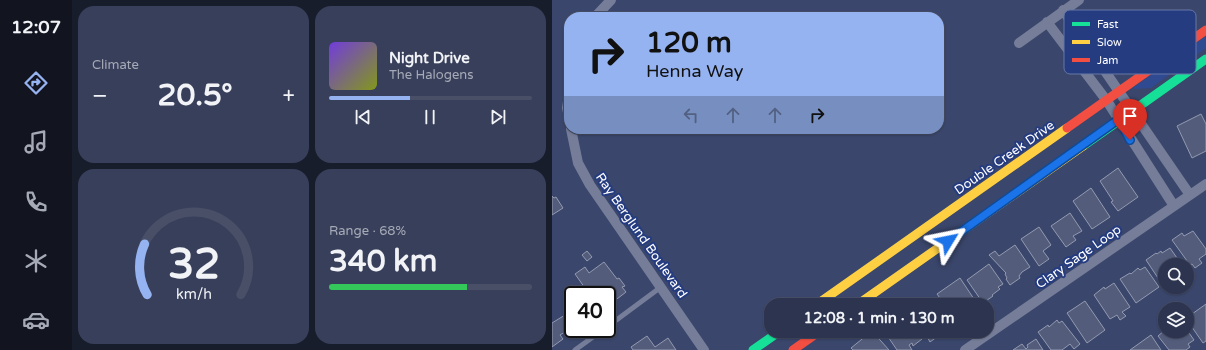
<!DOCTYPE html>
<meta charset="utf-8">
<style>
body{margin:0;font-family:"Varela Round",sans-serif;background:#383f5a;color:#f1f3f6;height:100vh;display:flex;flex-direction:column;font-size:15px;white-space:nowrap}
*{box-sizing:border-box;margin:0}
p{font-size:13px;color:#a6aab7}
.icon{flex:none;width:22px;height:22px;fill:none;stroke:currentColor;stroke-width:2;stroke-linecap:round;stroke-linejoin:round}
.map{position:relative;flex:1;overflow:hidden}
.sheet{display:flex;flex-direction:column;gap:6px;padding:6px;background:#181d2c;width:480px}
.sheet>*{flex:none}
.hud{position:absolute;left:12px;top:12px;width:380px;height:122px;border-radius:16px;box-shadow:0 1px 3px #0004,0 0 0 1px #484f67;background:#95b2f1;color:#111;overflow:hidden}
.tools{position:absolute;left:606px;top:258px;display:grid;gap:8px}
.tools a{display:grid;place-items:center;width:36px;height:36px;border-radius:50%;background:#2c3450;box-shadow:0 1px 3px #0004,0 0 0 1px #484f67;font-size:20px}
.speed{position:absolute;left:12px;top:286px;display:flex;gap:8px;font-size:20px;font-weight:700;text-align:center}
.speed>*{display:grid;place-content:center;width:52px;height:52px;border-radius:50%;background:#2c3450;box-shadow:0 1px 3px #0004,0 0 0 1px #484f67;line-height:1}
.speed .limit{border:2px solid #111;border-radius:6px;background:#fff;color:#111}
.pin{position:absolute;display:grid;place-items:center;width:34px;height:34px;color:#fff;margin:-41px -17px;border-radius:50% 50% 50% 0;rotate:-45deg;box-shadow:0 0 4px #0007}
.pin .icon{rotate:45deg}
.me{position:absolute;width:44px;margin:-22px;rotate:55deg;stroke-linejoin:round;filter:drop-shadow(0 0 3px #0008)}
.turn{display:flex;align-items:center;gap:14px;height:84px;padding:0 16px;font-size:18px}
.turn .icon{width:52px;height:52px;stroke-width:2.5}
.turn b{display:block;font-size:28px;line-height:34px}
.lanes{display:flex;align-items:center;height:38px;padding:0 16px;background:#0003;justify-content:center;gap:20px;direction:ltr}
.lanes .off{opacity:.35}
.big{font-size:30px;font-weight:700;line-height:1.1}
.sheet .card{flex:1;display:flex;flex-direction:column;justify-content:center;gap:6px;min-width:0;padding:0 14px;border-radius:16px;background:#383f5a}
.sheet .dial{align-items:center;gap:0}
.dial svg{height:104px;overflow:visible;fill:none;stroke:#484f67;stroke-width:7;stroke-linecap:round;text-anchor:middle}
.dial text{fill:#f1f3f6;stroke:none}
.song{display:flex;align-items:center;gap:12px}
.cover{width:48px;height:48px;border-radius:6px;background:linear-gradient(135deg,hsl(260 70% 55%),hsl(70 70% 35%))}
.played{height:4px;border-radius:2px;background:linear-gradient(90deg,#95b2f1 40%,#484f67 40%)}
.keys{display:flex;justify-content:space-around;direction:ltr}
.heat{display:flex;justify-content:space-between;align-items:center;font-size:22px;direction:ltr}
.charge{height:6px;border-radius:3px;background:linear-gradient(90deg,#34c759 68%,#484f67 0)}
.sheet .tiles{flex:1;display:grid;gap:6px;grid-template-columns:repeat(2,1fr)}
.trip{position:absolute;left:212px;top:298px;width:230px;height:40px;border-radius:16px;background:#2c3450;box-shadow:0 1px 3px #0004,0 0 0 1px #484f67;font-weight:700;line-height:40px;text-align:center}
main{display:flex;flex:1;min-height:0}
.tabs{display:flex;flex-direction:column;width:72px;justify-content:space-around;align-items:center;background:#121520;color:#a6aab7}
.tabs .icon{width:28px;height:28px}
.tabs .selected{color:#95b2f1}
.tabs b{font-size:18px;color:#f1f3f6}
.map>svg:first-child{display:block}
.green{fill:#304a92}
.building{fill:#535d7b;stroke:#939ab0}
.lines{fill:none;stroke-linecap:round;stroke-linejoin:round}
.lane{stroke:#767d99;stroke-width:5}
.street{stroke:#767d99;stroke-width:10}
.fast{stroke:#16e098;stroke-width:9}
.slow{stroke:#ffcf43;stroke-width:9}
.jam{stroke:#f24e42;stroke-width:9}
.route-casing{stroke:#114b97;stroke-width:10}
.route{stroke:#1a73e8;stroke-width:7}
.labels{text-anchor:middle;stroke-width:4;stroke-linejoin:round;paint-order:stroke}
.street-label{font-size:13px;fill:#fff;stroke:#253c80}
.key{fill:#253c80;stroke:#6676a6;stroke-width:1}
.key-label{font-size:11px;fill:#fff}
</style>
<main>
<nav class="tabs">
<b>12:07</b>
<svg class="icon selected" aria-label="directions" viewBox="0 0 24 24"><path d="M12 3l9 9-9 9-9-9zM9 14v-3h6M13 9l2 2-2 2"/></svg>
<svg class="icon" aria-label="music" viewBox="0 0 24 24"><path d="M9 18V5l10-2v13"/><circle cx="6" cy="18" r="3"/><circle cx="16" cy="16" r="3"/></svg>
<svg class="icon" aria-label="phone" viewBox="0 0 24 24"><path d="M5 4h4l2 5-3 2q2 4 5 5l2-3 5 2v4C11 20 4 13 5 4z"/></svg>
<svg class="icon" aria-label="climate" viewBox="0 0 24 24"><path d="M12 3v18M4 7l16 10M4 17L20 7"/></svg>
<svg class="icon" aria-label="car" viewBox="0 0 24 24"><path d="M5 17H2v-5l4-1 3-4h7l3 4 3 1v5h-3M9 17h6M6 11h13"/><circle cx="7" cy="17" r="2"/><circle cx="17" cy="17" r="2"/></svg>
</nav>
<section class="sheet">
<div class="tiles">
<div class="card"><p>Climate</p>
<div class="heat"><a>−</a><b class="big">20.5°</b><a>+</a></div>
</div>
<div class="card">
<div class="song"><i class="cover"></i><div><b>Night Drive</b><p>The Halogens</p></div></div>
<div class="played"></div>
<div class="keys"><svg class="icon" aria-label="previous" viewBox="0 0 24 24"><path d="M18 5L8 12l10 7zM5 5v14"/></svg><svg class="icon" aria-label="pause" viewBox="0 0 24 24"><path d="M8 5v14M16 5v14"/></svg><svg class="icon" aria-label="next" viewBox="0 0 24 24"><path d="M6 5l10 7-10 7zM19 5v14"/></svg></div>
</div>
<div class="card dial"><svg viewBox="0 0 100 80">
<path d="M14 69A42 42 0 1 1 86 69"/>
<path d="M14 69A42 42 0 0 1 12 30" stroke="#95b2f1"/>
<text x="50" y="56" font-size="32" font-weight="700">32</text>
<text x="50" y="72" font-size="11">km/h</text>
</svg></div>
<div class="card"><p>Range · 68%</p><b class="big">340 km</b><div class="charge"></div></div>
</div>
</section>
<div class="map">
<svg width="654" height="350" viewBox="0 0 654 350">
<rect width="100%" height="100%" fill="#3a466b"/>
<path class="green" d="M 654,36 L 654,48 L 599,88 L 582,89 L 582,87 Z"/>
<path class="building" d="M 649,114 L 654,124 L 654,151 L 640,158 L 625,126 Z
M 566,168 L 586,197 L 566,211 L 559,202 L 561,201 L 548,181 Z
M 539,188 L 558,217 L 540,229 L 521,201 Z
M 0,196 L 2,198 L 4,197 L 11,208 L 0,215 Z
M 518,213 L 530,231 L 521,236 L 524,240 L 514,247 L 499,226 Z
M 487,227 L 499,245 L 491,251 L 497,259 L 487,266 L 469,239 Z
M 641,231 L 654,249 L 654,254 L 647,259 L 650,263 L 643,268 L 640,264 L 638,265 L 620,240 L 630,233 L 632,236 Z
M 463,245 L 478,267 L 470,272 L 467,276 L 468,278 L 458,285 L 454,279 L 455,278 L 453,274 L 454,273 L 437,255 L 443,251 L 447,256 Z
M 618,248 L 630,265 L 613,265 L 613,287 L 619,287 L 614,290 L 594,260 L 604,253 L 605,254 L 609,251 L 610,253 Z
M 35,251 L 40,257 L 35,261 L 30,255 Z
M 52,262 L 65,279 L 67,278 L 73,286 L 70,287 L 74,292 L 61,302 L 51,287 L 48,289 L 53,295 L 38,295 L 23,274 L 33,267 L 37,273 Z
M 437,264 L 451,284 L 446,287 L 448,289 L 440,295 L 441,296 L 431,303 L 415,280 Z
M 593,267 L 607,287 L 584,303 L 568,279 L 578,273 L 579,274 L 586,268 L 588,270 Z
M 408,278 L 426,305 L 393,305 L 385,294 Z
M 562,283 L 578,307 L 570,312 L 574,316 L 568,320 L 565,315 L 558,319 L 542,295 L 552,287 L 553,289 Z
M 533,301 L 553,330 L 535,343 L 515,313 Z
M 654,304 L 654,341 L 651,343 L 635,320 L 635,310 L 640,314 Z
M 13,315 L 21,327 L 8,335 L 11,339 L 0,347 L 0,323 Z
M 505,320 L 507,323 L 510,321 L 528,344 L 522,349 L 518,344 L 510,350 L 499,350 L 486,332 L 496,325 L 497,327 Z
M 613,330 L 635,330 L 642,340 L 636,344 L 638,347 L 634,350 L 617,350 L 606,336 Z
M 320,331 L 337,350 L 301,350 L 299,348 Z
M 332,331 L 365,331 L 370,339 L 361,346 L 360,343 L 357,345 L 360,350 L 345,350 Z
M 372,331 L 390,331 L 388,333 L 389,334 L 378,342 Z
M 599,335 L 609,350 L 578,350 Z
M 95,336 L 103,347 L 116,338 L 124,350 L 81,350 L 79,347 Z
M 484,339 L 491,350 L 461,350 L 470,344 L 474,349 L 476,347 L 475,345 Z"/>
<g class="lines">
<path class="lane" d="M 55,327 L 109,287
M 23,350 L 52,329"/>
<path class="street" d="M 511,10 L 638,195
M 43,17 L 59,0
M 495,22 L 555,101 L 622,206
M 467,43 L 527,0
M 17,95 L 15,108 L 17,117
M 19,129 L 26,163 L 38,185 L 152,350
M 413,350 L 654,184"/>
<path class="fast" d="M 531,146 L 654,59
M 201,350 L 228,331"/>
<path class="slow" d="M 264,305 L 515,128
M 305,305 L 531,146"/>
<path class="jam" d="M 515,128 L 654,30
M 241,350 L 268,331"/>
</g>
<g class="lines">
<defs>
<path id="route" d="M 396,241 L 567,119 L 578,140"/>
</defs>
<use href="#route" class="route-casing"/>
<use href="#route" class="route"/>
</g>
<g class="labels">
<g class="street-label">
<text transform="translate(452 157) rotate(-35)" y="5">Double Creek Drive</text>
<text transform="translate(90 235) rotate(55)" y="5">Ray Berglund Boulevard</text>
<text transform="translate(526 256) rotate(-35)" y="5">Clary Sage Loop</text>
</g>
</g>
<rect x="512" y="10" width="132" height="64" rx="6" class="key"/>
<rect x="520" y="22" width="18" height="4" fill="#16e098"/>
<rect x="520" y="40" width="18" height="4" fill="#ffcf43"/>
<rect x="520" y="58" width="18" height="4" fill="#f24e42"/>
<g class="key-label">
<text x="545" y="28">Fast</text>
<text x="545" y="46">Slow</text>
<text x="545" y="64">Jam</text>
</g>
</svg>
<div class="tools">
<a><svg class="icon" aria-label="search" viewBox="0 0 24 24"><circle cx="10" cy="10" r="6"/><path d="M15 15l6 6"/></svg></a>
<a><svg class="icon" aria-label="layers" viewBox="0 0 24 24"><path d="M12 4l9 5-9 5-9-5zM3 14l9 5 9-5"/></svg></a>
</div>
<div class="speed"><div class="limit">40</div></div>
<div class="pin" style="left:578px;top:140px;background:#d93025"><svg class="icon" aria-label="arrive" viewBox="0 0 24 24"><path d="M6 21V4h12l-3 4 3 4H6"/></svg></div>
<svg class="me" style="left:396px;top:241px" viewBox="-20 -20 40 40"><path d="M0-17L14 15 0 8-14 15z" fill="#1a73e8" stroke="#fff" stroke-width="4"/></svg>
<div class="trip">12:08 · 1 min · 130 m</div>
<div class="hud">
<div class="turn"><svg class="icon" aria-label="right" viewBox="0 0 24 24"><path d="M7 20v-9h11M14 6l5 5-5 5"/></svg><div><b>120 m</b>Henna Way</div></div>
<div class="lanes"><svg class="icon off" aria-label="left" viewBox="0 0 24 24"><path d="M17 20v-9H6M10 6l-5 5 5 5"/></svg><svg class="icon off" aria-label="ahead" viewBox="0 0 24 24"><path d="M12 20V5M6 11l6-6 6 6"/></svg><svg class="icon off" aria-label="ahead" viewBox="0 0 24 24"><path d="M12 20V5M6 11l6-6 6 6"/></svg><svg class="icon" aria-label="right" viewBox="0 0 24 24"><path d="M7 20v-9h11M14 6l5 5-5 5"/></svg></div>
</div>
</div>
</main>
